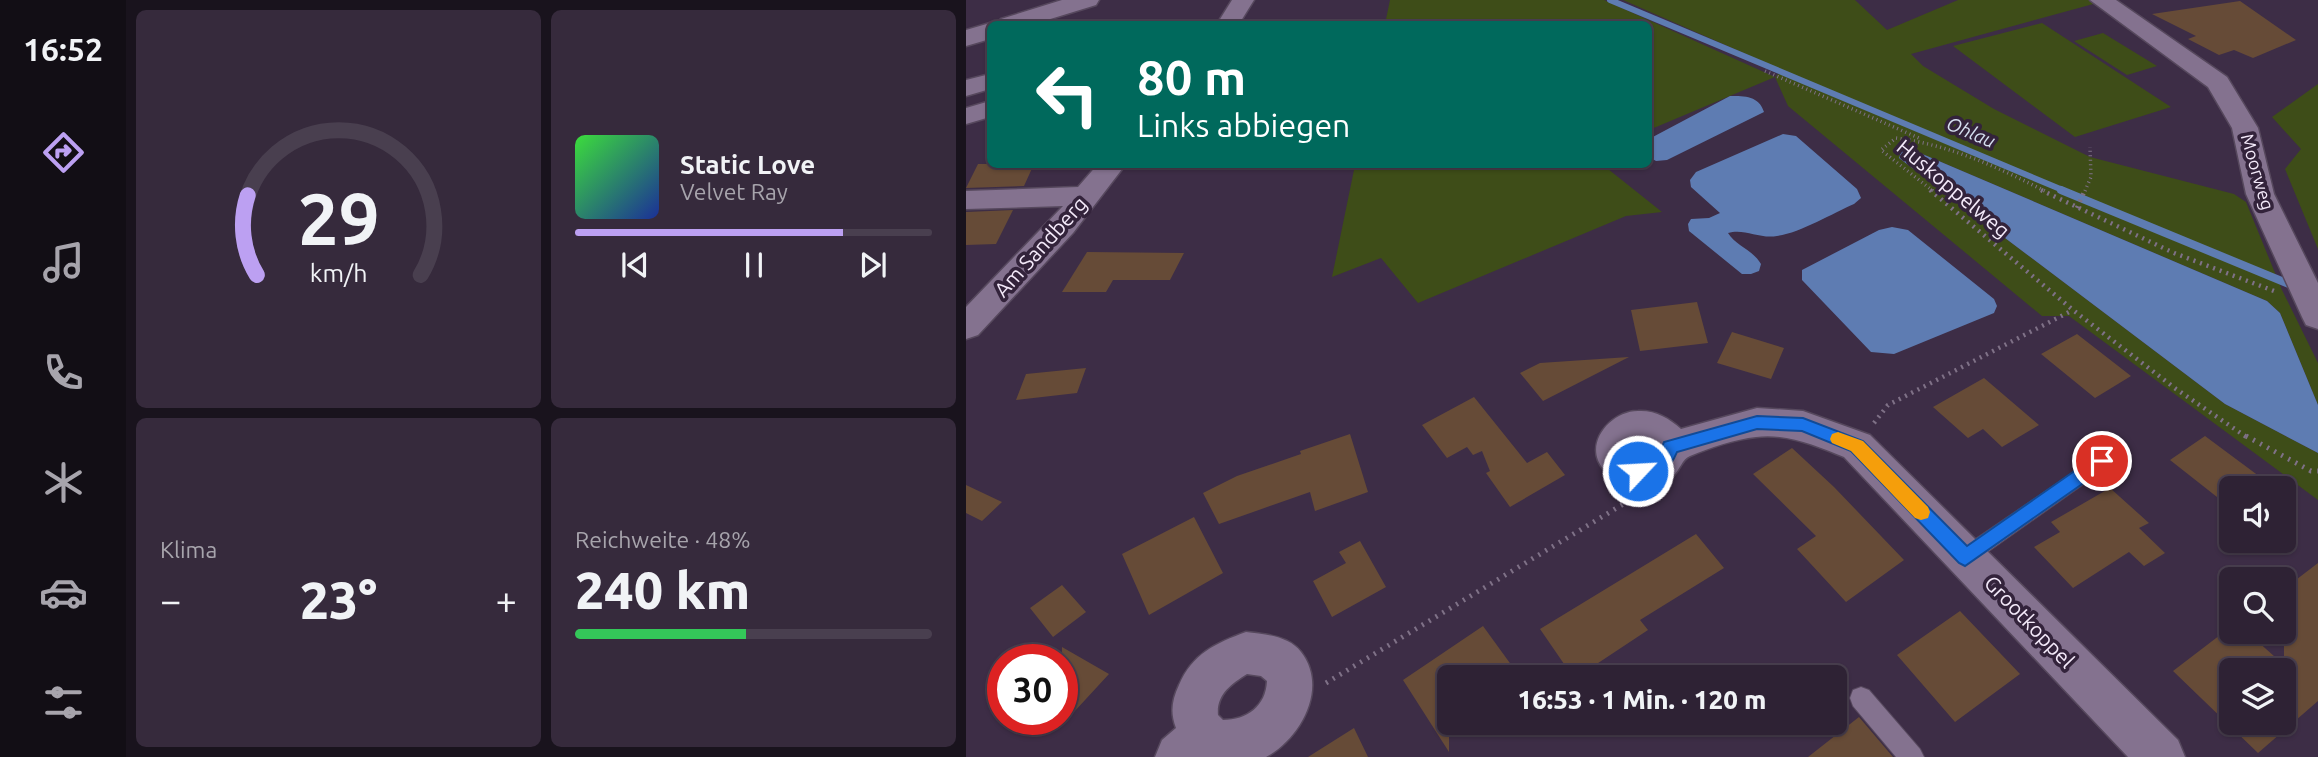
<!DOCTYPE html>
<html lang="de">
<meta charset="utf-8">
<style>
body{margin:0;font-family:Ubuntu,sans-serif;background:#362a3c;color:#f1f3f6;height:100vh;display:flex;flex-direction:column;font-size:26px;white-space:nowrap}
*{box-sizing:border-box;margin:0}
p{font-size:23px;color:#a7a4ac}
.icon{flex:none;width:38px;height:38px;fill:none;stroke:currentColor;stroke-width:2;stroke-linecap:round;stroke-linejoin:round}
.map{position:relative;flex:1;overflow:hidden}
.drawer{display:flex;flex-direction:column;gap:10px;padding:10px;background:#19131d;width:840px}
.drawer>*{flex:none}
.top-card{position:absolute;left:21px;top:21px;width:665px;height:147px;border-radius:10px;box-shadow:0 2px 5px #0004,0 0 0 2px #493f4f;background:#00695c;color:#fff;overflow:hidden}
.controls{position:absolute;left:1253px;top:476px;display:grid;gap:14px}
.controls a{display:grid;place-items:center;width:77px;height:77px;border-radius:10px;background:#2e2234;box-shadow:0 2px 5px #0004,0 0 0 2px #493f4f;font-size:35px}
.speed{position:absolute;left:21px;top:644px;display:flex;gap:14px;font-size:35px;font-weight:700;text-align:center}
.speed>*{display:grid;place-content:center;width:91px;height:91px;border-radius:50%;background:#2e2234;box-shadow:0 2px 5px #0004,0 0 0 2px #493f4f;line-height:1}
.speed .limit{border:10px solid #d22;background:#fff;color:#111}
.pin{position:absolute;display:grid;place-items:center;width:60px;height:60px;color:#fff;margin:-30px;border:4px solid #fff;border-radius:50%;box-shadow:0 2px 7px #0007}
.me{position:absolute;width:77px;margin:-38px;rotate:65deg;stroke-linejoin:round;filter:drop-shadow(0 0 5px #0008)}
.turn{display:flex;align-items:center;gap:24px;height:147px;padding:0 35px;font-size:32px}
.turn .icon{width:91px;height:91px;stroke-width:2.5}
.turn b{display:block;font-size:49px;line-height:60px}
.big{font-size:52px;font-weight:800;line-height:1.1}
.drawer .widget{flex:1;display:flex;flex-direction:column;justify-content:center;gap:10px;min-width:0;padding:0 24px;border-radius:10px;background:#362a3c}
.drawer .dial{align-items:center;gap:0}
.dial svg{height:182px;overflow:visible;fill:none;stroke:#493f4f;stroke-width:7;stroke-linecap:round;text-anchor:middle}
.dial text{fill:#f1f3f6;stroke:none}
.song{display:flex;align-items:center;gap:21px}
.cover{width:84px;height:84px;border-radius:10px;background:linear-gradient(135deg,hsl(120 70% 55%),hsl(230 70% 35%))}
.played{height:7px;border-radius:4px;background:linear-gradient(90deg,#bca0f2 75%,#493f4f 75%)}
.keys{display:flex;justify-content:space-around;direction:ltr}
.heat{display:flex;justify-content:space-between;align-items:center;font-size:38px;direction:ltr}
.charge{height:10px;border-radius:5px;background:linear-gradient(90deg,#34c759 48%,#493f4f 0)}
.drawer .tiles{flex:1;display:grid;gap:10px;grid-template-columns:repeat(2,1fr)}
.trip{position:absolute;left:471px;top:665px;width:410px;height:70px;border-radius:10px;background:#2e2234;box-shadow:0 2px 5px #0004,0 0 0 2px #493f4f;font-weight:800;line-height:70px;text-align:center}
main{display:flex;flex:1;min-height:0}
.dock{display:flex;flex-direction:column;width:126px;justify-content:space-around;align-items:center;background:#120e15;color:#a7a4ac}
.dock .icon{width:49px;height:49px}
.dock .active{color:#bca0f2}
.dock b{font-size:32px;color:#f1f3f6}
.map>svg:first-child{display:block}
.green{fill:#3e4d18}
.water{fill:#5e7cb2}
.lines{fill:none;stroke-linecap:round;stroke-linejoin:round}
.stream-far1{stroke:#5e7cb2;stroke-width:6}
.stream{stroke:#5e7cb2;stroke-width:8}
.building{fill:#664b37;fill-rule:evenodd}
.service-casing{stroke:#56485d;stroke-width:2}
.minor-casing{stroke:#56485d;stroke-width:3}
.secondary-casing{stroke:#56485d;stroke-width:3}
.path-far2{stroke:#7f7187;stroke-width:3.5;stroke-dasharray:1 3.5;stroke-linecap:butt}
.path-far1{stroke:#7f7187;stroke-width:4.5;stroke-dasharray:2 5;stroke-linecap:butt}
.path{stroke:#7f7187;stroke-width:5;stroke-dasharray:2 6;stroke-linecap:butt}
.service{fill:#84728f;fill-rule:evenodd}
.minor{fill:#84728f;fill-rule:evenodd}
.secondary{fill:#84728f;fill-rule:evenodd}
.route{fill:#1a73e8;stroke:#114b97;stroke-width:2}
.slow{fill:#f59e0b}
.labels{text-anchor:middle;stroke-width:7;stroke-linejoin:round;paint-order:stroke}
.far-street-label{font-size:18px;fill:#f4eafa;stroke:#33233b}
.far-water-label{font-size:19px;font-style:italic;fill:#d6e0f0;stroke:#33233b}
.street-label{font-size:21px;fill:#f4eafa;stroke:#33233b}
</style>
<main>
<nav class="dock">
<b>16:52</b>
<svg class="icon active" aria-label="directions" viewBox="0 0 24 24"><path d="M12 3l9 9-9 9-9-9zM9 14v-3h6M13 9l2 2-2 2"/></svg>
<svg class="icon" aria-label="music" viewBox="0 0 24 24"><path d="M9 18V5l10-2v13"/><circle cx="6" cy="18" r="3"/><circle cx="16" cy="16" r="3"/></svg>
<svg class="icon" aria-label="phone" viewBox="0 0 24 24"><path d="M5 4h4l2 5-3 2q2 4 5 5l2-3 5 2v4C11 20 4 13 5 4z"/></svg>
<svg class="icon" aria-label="climate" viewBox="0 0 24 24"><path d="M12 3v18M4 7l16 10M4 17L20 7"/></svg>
<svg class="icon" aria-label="car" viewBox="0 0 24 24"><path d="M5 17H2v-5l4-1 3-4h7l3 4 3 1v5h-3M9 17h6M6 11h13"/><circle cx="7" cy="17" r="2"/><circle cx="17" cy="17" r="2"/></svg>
<svg class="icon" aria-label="filters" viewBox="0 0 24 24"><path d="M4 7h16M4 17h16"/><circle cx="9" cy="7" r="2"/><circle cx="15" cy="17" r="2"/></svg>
</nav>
<section class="drawer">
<div class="tiles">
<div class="widget dial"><svg viewBox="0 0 100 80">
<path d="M14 69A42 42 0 1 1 86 69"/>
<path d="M14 69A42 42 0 0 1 10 34" stroke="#bca0f2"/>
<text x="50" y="56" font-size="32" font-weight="700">29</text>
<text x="50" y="72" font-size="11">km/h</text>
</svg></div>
<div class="widget">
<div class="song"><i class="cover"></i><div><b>Static Love</b><p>Velvet Ray</p></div></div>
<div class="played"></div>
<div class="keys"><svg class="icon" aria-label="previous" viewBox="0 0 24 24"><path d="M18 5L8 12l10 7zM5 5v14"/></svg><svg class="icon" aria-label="pause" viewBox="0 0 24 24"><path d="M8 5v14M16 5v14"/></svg><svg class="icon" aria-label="next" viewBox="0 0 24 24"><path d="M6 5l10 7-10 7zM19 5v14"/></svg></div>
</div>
<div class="widget"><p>Klima</p>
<div class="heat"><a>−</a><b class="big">23°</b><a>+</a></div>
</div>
<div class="widget"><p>Reichweite · 48%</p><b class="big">240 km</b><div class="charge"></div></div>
</div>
</section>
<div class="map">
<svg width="1352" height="757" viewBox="0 0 1352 757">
<rect width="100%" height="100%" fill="#3d2d46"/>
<path class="green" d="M 424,0 L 638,0 L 809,77 L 816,70 L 657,0 L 889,0 L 921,30 L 992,0 L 1126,0 L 1131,3 L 945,54 L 957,66 L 1028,109 L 1124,157 L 1268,194 L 1280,202 L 1316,290 L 1352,363 L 1352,405 L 1314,313 L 1301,301 L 954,153 L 936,149 L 933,158 L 1259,404 L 1352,453 L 1352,500 L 1103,316 L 1076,316 L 822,106 L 809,77 L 683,130 L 682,24 L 419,24 Z
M 1076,23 L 1205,107 L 1109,137 L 987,46 Z
M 1137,33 L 1191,66 L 1161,75 L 1108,41 Z
M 1352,84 L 1352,249 L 1319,169 L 1335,149 L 1306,117 Z
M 389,165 L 637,165 L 696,212 L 660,216 L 452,303 L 415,258 L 366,277 Z"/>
<path class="water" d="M 764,96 C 779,96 793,96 798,112 L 701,160 L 690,161 L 683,157 L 683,139 Z
M 817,134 L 830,136 L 891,189 L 895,198 L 888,204 C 867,213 834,233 811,236 C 793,239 778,228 762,233 C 770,246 787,250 795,264 L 793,271 L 785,274 L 776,274 L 723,231 L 722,224 L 725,219 L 743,218 L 754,213 L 725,187 L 724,180 L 730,172 Z
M 936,149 L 954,153 L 1301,301 L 1314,313 L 1352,405 L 1352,453 L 1259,404 L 933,158 Z
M 926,227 L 942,230 L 1028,299 L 1031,306 L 1028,313 L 928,354 L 905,352 L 836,280 L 836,270 L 913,230 Z"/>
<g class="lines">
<path class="stream-far1" d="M 644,0 L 1099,191"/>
<path class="stream" d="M 1095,190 L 1352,296"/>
</g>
<path class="building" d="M 1274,1 L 1330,40 L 1287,58 L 1268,50 L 1253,55 L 1222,39 L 1230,36 L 1186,14 Z
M 12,164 L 68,164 L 58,186 L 0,188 Z
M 47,210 L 30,244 L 0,245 L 0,212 Z
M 121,252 L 218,253 L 204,280 L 147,280 L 140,292 L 96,292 Z
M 731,302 L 742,343 L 674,351 L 665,310 Z
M 766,332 L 818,348 L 805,379 L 751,363 Z
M 1111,334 L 1165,376 L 1129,398 L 1075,354 Z
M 663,357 L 577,401 L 554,373 L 574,363 Z
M 120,368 L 111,393 L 50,400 L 60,374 Z
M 1018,378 L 1073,425 L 1036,447 L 1017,429 L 1002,438 L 967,407 Z
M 508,397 L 561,463 L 581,452 L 599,475 L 544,507 L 520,473 L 524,471 L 516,451 L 507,455 L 501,447 L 481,458 L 456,425 Z
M 384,434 L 402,492 L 349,511 L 344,492 L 253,524 L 237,493 L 271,476 L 335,454 L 334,451 Z
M 1239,436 L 1309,488 L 1265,488 L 1265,508 L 1204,460 Z
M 826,448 L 868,487 L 938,560 L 880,602 L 831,549 L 850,536 L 787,474 Z
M 0,485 L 36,502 L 16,521 L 0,513 Z
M 1144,488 L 1183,523 L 1173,528 L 1199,553 L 1178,566 L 1163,552 L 1107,588 L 1068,547 L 1094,532 L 1085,522 Z
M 228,517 L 257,573 L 183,615 L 156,554 Z
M 730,534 L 758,568 L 674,620 L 682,630 L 611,677 L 607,677 L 574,629 Z
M 394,541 L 420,587 L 366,617 L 347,581 L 380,563 L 373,552 Z
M 1352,563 L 1352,701 L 1292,753 L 1207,671 L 1258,632 L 1281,632 L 1318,665 L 1318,589 ZM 1265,670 L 1318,670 L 1318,723 L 1265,723 Z
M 96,585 L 120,612 L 87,637 L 64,608 Z
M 994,611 L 1054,674 L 989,722 L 931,655 Z
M 517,626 L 554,677 L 483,677 L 483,752 L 437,680 Z
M 96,647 L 143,674 L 96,725 Z
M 893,717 L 927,757 L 842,757 Z
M 388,728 L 402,757 L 342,757 Z"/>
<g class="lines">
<defs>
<path id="service" d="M 1136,453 L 1143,456 L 1145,461 L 1143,466 L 1006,563 L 999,566 L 992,563 L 989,557 L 992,551 Z
M 895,687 L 903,690 L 954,749 L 958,757 L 930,757 L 887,706 L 884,698 L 887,690 Z"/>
<path id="minor" d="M 266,0 L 288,0 L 273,24 L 251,24 Z
M 1124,0 L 1150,0 L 1261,77 L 1292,128 L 1308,194 L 1352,283 L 1352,329 L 1340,325 L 1336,317 L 1280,194 L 1266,128 L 1242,87 Z
M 24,74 L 24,89 L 0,96 L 0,80 Z
M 24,101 L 24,117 L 0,124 L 0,108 Z
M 132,164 L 160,164 L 107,233 L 12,335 L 0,339 L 0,307 L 97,206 L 0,209 L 0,191 L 112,187 Z
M 791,408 L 837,411 L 904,435 L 1212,740 L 1219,757 L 1162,757 L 878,457 C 850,446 821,433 790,437 C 770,439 743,448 724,456 C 716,459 714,470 707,476 C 688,489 654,489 638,470 C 616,445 644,411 672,411 C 689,410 703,418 715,429 ZM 673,440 L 684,445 L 684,450 L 679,454 L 667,450 L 667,445 Z
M 280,632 C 298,634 323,636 335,652 C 363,688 334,739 300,757 L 189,757 L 196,740 L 210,728 C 204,712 206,700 213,685 C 226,654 250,643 280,632 ZM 281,674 L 295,676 L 301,681 C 300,706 281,720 257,720 L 252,715 C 250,695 265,684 281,674 Z"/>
<path id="secondary" d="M 96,0 L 133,0 L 130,5 L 68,24 L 31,24 L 35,19 Z
M 24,23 L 29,24 L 24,24 L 24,39 L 0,46 L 0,30 Z"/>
</defs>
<use href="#service" class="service-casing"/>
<use href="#minor" class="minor-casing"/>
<use href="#secondary" class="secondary-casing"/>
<path class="path-far2" d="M 799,71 L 953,138
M 967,191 L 915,150 L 930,138 C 984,145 1031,167 1079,191
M 1119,191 L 1125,177 L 1124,147"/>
<path class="path-far1" d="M 964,190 L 1107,310 L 1210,389 L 1282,438
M 1075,190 L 1208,253 L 1308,291
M 1111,208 L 1119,190
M 908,423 L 922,405 L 1107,310"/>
<path class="path" d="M 1280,436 L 1345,471 L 1352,471
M 360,683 L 664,500"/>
<use href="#service" class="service"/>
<use href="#minor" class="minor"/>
<use href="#secondary" class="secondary"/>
</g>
<path class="route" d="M 791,416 L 837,418 L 897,441 L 1001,546 L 1130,456 L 1142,456 L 1144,461 L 1142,466 L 999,566 L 993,563 L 885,451 L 836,431 L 791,429 L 711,452 C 704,470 687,483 666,476 L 663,471 L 666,466 L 692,458 L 698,442 Z"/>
<path class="slow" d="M 872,432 L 897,441 L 962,507 L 964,512 L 962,518 L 955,520 L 949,518 L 885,451 L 866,443 L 864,439 L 866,434 Z"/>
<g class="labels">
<g class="far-street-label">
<text transform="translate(1291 172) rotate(74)" y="6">Moorweg</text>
</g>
<g class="far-water-label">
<text transform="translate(1005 132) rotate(23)" y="7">Ohlau</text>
</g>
<g class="street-label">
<text transform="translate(987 189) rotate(40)" y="7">Huskoppelweg</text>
<text transform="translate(75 247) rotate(-48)" y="7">Am Sandberg</text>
<text transform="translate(1063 622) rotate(46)" y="7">Grootkoppel</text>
</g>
</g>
</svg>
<div class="controls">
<a><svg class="icon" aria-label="sound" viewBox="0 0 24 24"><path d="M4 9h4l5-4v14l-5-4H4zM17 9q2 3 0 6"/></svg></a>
<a><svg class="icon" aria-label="search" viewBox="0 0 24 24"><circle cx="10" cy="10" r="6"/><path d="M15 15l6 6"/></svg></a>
<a><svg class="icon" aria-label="layers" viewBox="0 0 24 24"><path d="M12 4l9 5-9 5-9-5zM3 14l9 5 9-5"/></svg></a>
</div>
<div class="speed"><div class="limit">30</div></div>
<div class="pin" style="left:1136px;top:461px;background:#d93025"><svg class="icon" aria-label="arrive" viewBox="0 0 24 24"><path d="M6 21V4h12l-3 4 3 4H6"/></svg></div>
<svg class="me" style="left:672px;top:471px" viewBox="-20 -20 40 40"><circle r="17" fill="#1a73e8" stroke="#fff" stroke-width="3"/><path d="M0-11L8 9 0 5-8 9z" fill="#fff"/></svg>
<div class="trip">16:53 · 1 Min. · 120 m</div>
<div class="top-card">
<div class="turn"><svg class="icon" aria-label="left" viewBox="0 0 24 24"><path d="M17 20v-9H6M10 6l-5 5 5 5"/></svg><div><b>80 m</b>Links abbiegen</div></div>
</div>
</div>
</main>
